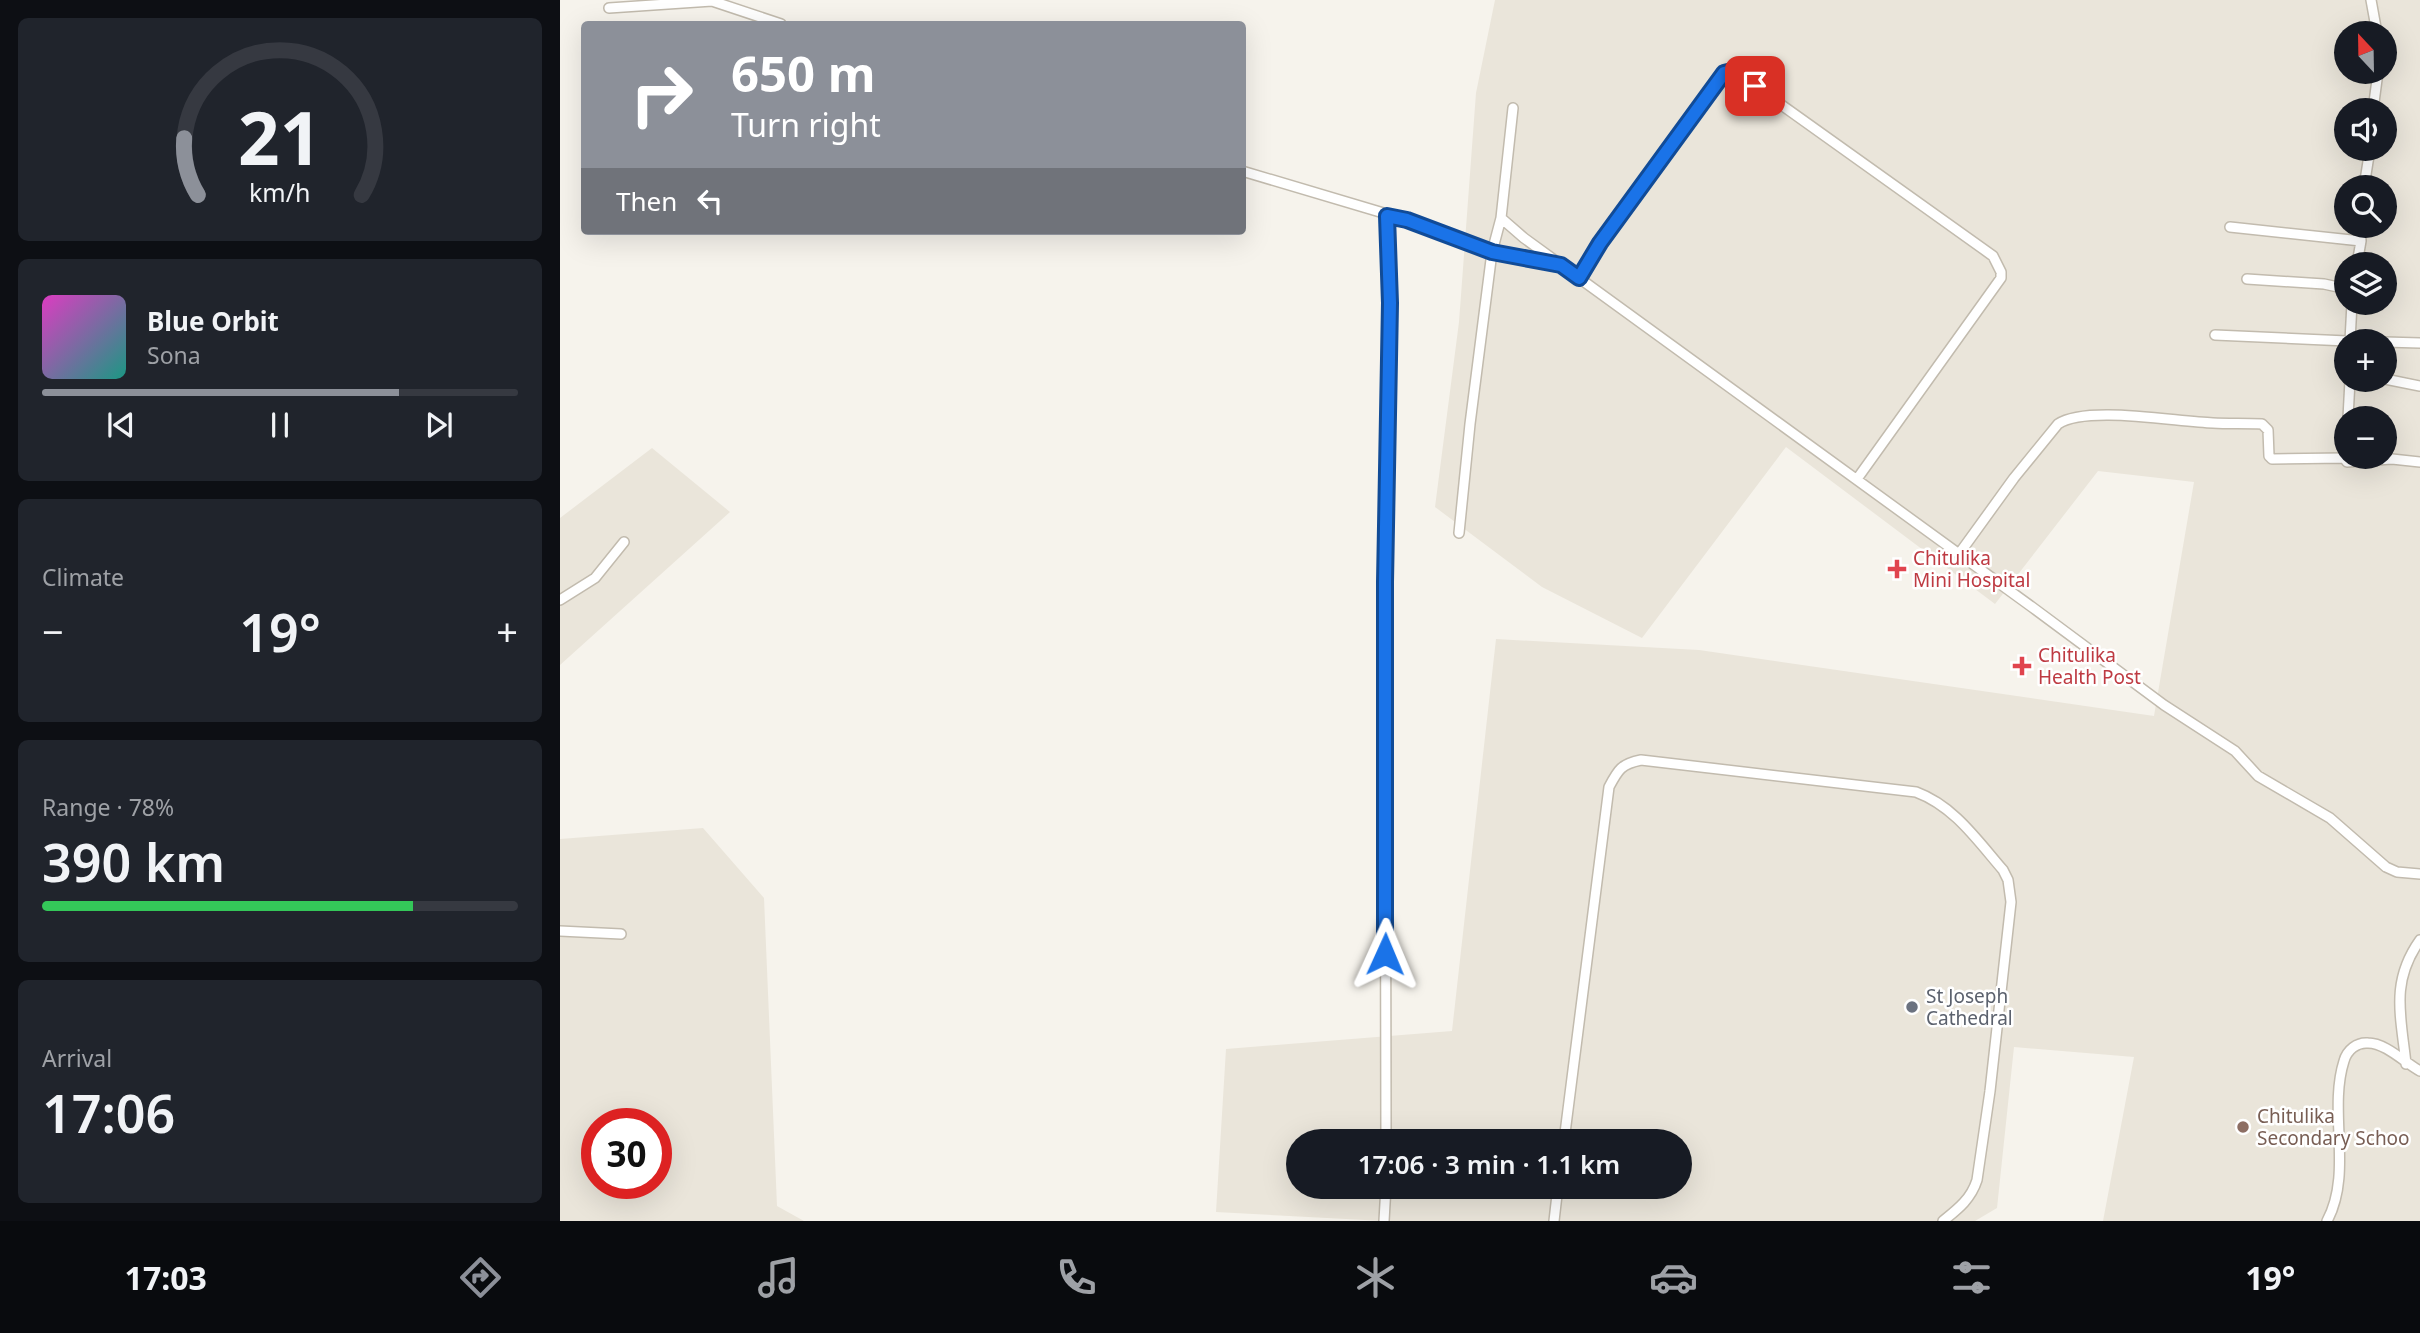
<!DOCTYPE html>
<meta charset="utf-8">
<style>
body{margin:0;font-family:"Noto Sans",sans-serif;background:#20242c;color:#f1f3f6;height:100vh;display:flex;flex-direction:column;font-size:26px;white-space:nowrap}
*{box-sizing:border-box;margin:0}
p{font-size:23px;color:#9ea1a6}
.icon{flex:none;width:38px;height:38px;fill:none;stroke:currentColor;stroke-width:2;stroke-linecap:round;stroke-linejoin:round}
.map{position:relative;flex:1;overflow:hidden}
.side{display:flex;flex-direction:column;gap:18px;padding:18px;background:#0d0f14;width:560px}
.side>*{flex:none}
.top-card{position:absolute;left:21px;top:21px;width:665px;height:214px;border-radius:7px;box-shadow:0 7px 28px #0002;background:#8c9099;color:#fff;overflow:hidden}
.needle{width:46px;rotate:338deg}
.controls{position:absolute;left:1774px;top:21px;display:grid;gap:14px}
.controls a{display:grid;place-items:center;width:63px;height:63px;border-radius:50%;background:#171b24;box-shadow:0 7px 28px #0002;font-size:35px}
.speed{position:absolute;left:21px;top:1108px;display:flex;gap:14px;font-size:35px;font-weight:700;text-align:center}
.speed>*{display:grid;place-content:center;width:91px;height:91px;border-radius:50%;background:#171b24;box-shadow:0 7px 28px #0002;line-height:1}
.speed .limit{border:10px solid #d22;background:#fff;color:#111}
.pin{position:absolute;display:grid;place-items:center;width:60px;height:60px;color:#fff;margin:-30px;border-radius:14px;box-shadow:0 4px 10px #0006}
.me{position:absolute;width:77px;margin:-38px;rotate:1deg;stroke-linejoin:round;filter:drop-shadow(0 0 5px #0008)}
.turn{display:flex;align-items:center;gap:24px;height:147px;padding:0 35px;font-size:32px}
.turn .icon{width:91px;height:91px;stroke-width:2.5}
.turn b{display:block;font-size:49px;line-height:60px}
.then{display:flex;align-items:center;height:66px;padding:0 35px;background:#0003;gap:14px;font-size:26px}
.big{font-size:52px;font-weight:600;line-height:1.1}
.side .card{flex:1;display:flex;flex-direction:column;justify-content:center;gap:10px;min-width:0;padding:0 24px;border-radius:10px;background:#20242c}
.side .dial{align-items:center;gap:0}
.dial svg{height:182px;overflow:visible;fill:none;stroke:#363941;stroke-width:7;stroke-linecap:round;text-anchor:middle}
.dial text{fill:#f1f3f6;stroke:none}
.song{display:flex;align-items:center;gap:21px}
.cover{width:84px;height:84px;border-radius:10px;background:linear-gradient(135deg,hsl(310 70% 55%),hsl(170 70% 35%))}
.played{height:7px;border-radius:4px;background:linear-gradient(90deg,#8c9099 75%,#363941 75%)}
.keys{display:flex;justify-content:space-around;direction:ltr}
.heat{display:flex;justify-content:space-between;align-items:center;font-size:38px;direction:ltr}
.charge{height:10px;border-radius:5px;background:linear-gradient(90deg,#34c759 78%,#363941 0)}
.trip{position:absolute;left:726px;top:1129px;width:406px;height:70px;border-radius:35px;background:#171b24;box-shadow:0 7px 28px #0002;font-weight:600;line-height:70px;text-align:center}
.dock{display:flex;height:112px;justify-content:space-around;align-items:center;background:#090b0e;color:#9ea1a6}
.dock .icon{width:49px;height:49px}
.dock .active{color:#8c9099}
.dock b{font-size:32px;color:#f1f3f6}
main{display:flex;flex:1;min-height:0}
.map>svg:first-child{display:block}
.residential{fill:#eae5da;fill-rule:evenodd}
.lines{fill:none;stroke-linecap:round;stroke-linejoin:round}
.minor-casing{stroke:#c2bbae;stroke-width:12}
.minor{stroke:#fff;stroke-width:9}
.route-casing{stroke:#114b97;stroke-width:18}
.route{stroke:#1a73e8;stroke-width:12}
.health-dot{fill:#e0444e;stroke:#fff;stroke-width:2.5}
.worship-dot{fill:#6b7280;stroke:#fff;stroke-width:2.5}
.education-dot{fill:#8d6e63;stroke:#fff;stroke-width:2.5}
.labels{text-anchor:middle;stroke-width:5;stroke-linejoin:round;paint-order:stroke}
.health-label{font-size:19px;fill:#be3a42;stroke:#fff;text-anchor:start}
.worship-label{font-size:19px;fill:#5b616d;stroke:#fff;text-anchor:start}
.education-label{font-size:19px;fill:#785e54;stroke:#fff;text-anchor:start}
</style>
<main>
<section class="side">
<div class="card dial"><svg viewBox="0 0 100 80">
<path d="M14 69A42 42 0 1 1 86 69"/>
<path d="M14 69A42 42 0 0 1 8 44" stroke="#8c9099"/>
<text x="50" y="56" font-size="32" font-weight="700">21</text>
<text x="50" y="72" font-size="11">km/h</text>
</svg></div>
<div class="card">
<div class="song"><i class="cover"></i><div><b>Blue Orbit</b><p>Sona</p></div></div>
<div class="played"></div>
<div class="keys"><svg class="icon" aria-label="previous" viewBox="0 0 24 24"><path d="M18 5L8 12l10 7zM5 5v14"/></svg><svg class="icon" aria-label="pause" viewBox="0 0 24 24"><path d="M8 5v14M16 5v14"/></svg><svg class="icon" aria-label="next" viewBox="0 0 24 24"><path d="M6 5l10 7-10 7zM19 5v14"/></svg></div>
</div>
<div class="card"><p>Climate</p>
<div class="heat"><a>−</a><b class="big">19°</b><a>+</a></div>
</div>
<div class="card"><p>Range · 78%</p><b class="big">390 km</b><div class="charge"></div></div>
<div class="card"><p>Arrival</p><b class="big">17:06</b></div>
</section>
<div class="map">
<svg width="1860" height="1221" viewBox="0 0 1860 1221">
<rect width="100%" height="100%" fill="#f6f3ec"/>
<path class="residential" d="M 935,0 L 1860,0 L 1860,1221 L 1543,1221 L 1574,1057 L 1454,1047 L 1437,1208 L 1415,1221 L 824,1221 L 656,1212 L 666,1049 L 892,1031 L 936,639 L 1139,650 L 1594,716 L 1634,482 L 1538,471 L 1435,604 L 1226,447 L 1082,638 L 982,587 L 875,507 L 899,322 L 916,93 ZM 1787,33 L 1825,33 L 1825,72 L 1787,72 ZM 1787,110 L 1825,110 L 1825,149 L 1787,149 ZM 1787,187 L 1825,187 L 1825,226 L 1787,226 ZM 1787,264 L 1825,264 L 1825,303 L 1787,303 ZM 1787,341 L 1825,341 L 1825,380 L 1787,380 ZM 1787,418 L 1825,418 L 1825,457 L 1787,457 ZM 738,1141 L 1120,1141 L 1120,1186 L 738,1186 Z
M 92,448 L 170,512 L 0,665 L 0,518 Z
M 143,828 L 204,898 L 217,1206 L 244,1221 L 0,1221 L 0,839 ZM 37,1124 L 96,1124 L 96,1183 L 37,1183 Z"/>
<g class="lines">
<defs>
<path id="minor" d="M 1811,0 L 1817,33
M 49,8 L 152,1 L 221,24
M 1813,110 L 1818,72
M 682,171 L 847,220 L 932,252 L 999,265
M 1804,187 L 1810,149
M 941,218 L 964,238 L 1472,607 L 1604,705 L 1675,751 L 1698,776 L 1770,818 L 1826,867 L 1837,872 L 1860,874
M 1670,227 L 1801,241
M 1797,264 L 1801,241 L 1800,226
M 1019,278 L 1040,243 L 1164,73 L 1172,71 L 1195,86 L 1433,256 L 1441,272 L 1441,278 L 1297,479
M 1687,279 L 1764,284 L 1787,289
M 1655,335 L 1787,341
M 1790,341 L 1792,303
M 1825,342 L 1860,343
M 1825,379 L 1860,386
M 1788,418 L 1790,380
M 899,533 L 910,424 L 932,252 L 941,218 L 953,108
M 1399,554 L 1454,478 L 1498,424 C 1527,405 1616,422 1653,423 C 1669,424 1685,423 1702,424 L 1708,430 L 1709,456 L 1712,459 L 1784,458 L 1787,462 L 1832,459 L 1860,462
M 0,600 L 35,578 L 64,542
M 0,931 L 61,934
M 1846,1064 C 1841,1016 1830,982 1860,940
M 826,1141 L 825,582 L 830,303 L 827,216
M 1004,1141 L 1049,787 C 1058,770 1061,764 1081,760 L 1356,792 C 1394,806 1417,840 1443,870 L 1448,880 L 1451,902 L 1430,1091 L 1417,1180 C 1411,1199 1398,1209 1383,1221
M 824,1221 L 826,1186
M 994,1221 L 998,1186
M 1767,1221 C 1793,1173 1768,1111 1784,1061 C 1787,1050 1797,1042 1808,1043 C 1826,1043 1845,1063 1860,1071"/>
</defs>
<use href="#minor" class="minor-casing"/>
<use href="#minor" class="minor"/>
</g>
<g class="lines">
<defs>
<path id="route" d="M 825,954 L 825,582 L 830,303 L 827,216 L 847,220 L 932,252 L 1001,265 L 1019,278 L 1040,243 L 1164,73 L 1172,71 L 1195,86"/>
</defs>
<use href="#route" class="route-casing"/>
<use href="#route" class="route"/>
</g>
<g class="health-dot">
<path d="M1333.5 558.5h7v7h7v7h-7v7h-7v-7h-7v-7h7z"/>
<path d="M1458.5 655.5h7v7h7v7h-7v7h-7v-7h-7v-7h7z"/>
</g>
<circle class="worship-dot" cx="1352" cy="1007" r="7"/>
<circle class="education-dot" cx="1683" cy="1127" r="7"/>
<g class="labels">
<g class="health-label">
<text x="1353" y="565">Chitulika<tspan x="1353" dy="22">Mini Hospital</tspan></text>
<text x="1478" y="662">Chitulika<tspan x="1478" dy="22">Health Post</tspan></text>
</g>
<g class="worship-label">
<text x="1366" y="1003">St Joseph<tspan x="1366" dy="22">Cathedral</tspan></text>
</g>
<g class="education-label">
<text x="1697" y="1123">Chitulika<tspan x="1697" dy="22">Secondary Schoo</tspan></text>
</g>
</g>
</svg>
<div class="controls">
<a><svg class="needle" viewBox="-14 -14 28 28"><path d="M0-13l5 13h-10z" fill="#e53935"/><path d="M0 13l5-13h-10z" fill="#9ea1a6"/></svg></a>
<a><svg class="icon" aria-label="sound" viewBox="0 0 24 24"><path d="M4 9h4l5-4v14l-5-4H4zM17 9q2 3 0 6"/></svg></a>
<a><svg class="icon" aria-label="search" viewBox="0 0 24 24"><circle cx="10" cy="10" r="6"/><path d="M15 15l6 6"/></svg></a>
<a><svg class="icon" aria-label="layers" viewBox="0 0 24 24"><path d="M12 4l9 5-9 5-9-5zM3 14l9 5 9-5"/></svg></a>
<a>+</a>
<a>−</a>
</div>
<div class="speed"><div class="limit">30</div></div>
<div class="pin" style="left:1195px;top:86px;background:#d93025"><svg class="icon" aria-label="arrive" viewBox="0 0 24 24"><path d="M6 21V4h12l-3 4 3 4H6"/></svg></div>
<svg class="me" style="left:825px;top:954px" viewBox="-20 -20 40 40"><path d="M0-17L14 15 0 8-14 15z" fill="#1a73e8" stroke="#fff" stroke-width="4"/></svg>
<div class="trip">17:06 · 3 min · 1.1 km</div>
<div class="top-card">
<div class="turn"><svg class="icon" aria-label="right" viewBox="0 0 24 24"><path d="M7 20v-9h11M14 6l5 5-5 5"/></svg><div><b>650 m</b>Turn right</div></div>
<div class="then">Then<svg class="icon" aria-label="left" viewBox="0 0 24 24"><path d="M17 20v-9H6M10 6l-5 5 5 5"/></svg></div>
</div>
</div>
</main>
<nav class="dock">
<b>17:03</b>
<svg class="icon active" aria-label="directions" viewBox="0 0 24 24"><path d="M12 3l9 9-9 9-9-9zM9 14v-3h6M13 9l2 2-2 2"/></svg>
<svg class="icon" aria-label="music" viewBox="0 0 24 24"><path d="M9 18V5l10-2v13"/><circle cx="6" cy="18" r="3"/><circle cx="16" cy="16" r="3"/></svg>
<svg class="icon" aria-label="phone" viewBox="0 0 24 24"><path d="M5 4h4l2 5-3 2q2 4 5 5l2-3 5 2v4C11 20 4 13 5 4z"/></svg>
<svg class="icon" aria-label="climate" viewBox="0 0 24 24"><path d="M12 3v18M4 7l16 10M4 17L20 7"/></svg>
<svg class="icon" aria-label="car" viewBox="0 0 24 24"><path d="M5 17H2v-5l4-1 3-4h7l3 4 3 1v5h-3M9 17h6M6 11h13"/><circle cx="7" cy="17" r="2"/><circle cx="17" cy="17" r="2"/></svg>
<svg class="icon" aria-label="filters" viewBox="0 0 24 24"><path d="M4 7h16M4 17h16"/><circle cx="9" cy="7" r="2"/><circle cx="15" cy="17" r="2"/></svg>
<b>19°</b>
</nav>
